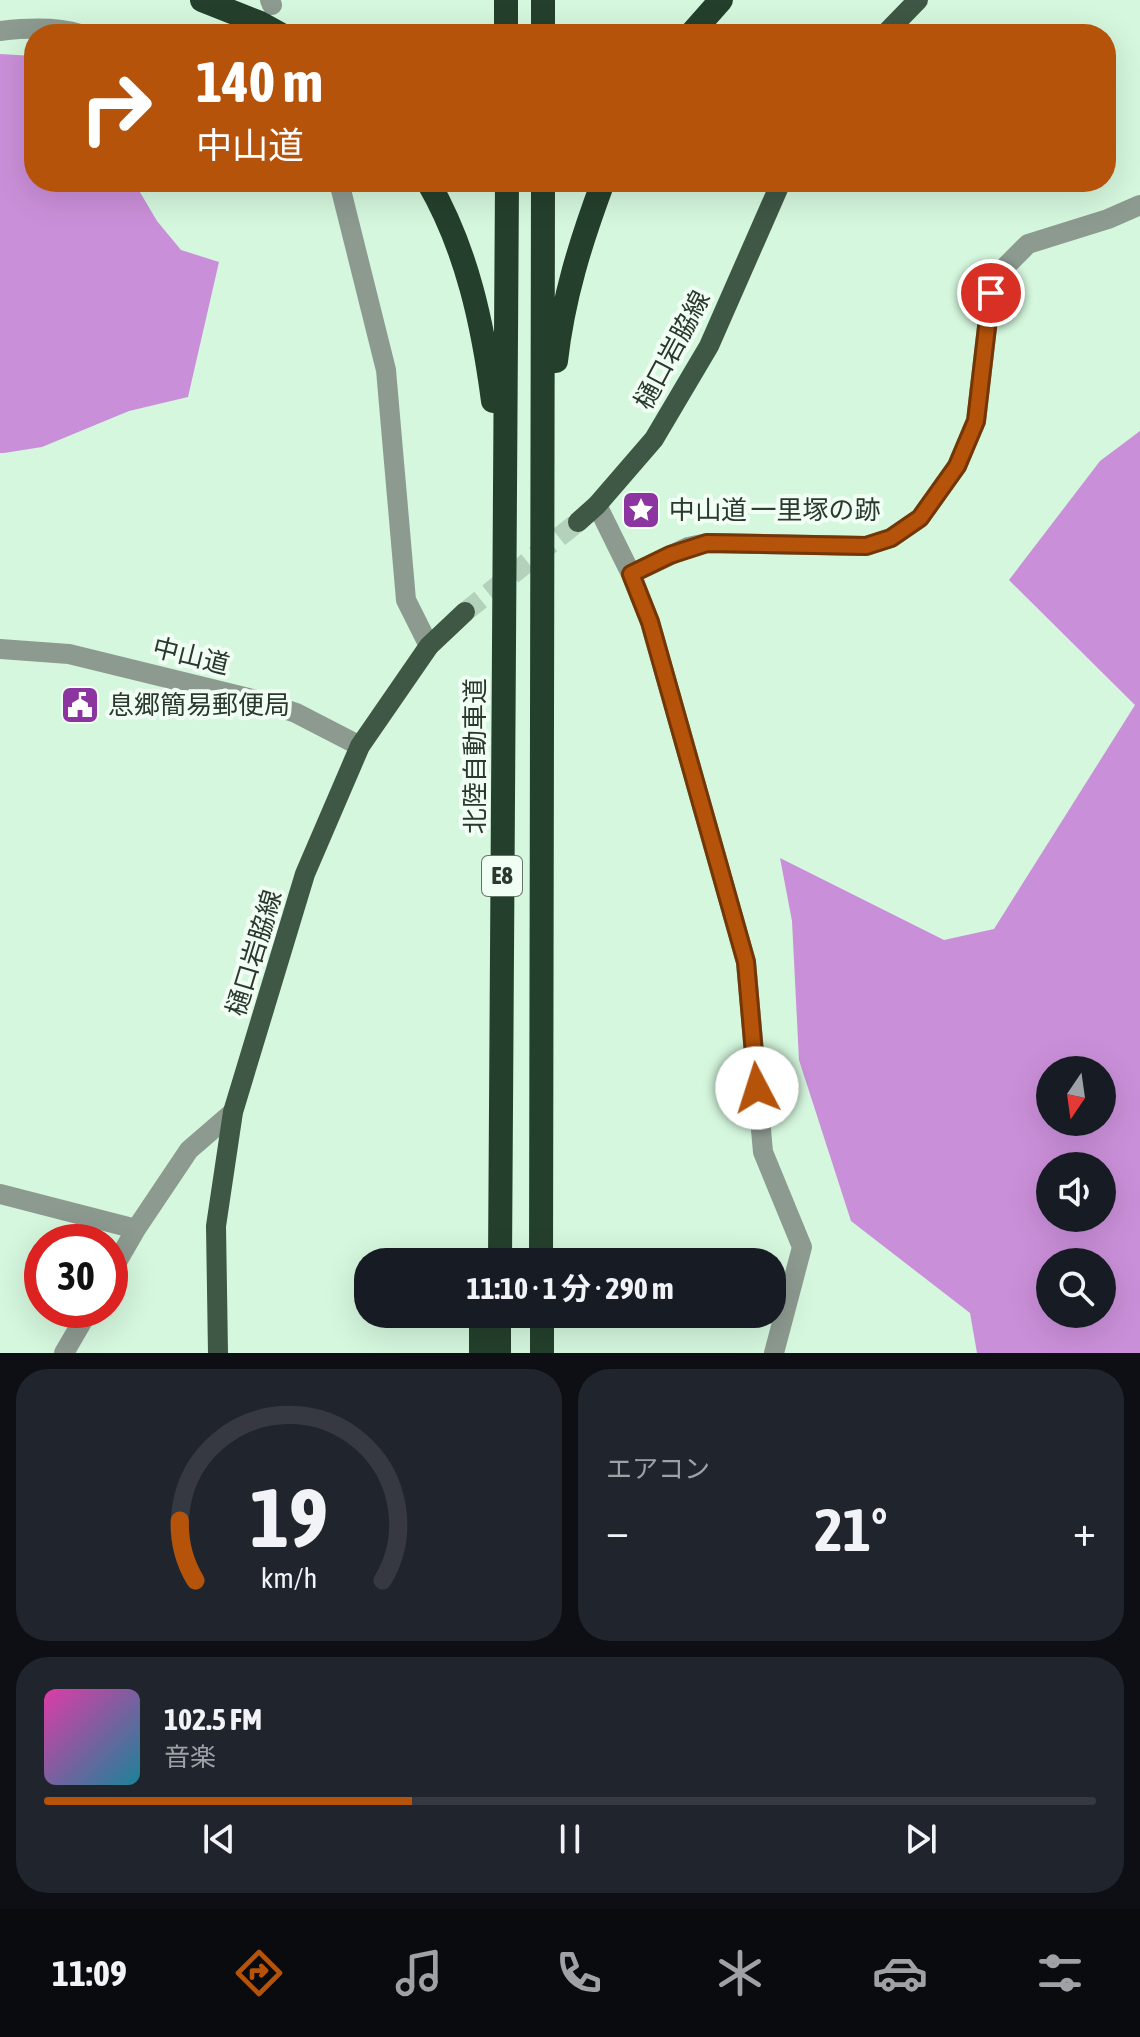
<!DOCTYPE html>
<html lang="ja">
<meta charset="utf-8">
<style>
body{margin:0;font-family:"Asap Condensed","Noto Sans JP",sans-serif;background:#20242c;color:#f1f3f6;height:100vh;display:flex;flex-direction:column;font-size:30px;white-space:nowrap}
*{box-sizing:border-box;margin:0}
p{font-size:26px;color:#9ea1a6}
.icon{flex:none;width:44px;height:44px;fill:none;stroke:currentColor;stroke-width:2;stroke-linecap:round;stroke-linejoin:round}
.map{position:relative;height:1353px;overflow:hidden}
.panel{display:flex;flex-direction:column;gap:16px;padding:16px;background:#0d0f14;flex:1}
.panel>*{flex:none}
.top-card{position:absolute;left:24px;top:24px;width:1092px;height:168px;border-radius:32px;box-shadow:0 8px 32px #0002;background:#b45309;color:#fff;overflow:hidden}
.needle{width:52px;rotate:193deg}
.fabs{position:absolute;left:1036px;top:1056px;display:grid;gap:16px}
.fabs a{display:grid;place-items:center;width:80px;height:80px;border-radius:50%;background:#171b24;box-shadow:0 8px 32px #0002;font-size:40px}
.speed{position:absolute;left:24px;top:1224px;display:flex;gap:16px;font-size:40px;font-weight:700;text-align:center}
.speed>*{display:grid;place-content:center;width:104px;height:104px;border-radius:50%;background:#171b24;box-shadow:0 8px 32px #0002;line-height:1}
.speed .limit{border:12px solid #d22;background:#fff;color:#111}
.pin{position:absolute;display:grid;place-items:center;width:68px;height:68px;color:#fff;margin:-34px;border:4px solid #fff;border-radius:50%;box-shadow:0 2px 8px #0007}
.me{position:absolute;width:88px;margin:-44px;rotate:355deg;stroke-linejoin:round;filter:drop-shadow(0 0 6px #0008)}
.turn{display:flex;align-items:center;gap:28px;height:168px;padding:0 40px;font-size:36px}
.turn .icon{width:104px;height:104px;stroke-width:2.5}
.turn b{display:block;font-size:56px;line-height:68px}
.big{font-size:60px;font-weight:700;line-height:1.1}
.panel .widget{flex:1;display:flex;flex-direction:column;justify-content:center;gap:12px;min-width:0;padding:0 28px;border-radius:32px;background:#20242c}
.panel .dial{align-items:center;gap:0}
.dial svg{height:208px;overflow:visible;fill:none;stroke:#363941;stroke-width:7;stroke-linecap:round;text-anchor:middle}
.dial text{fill:#f1f3f6;stroke:none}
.song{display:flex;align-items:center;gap:24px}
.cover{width:96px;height:96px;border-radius:12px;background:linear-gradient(135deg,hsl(320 70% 55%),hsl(190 70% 35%))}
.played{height:8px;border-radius:4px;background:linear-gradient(90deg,#b45309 35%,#363941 35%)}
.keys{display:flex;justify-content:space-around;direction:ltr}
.heat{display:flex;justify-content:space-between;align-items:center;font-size:44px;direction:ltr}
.panel .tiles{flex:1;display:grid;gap:16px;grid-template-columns:1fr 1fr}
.widget:last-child{grid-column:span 2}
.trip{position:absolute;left:354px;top:1248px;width:432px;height:80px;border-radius:32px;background:#171b24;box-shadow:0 8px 32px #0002;font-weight:700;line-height:80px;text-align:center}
.menu{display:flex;height:128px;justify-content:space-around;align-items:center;background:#090b0e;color:#9ea1a6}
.menu .icon{width:56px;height:56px}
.menu .current{color:#b45309}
.menu b{font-size:36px;color:#f1f3f6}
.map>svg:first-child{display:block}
.forest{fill:#ca8fd9;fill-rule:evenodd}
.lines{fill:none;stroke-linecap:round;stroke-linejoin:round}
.major-tunnel{stroke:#b3d1bb;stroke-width:20;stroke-dasharray:20 10;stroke-linecap:butt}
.minor{stroke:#8d9a90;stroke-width:20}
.major{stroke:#3f5745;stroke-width:20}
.highway{stroke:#24402c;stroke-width:24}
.route-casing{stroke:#753606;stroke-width:20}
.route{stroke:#b45309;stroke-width:14}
.labels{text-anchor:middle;stroke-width:8;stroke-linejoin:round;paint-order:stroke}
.shield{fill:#f1fef4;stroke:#667369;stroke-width:2}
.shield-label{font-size:24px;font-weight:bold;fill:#2b382e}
.street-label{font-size:26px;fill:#2b382e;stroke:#f1fef4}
.poi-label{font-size:26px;fill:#2b382e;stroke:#f1fef4;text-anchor:start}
</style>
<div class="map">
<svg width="1140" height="1353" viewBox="0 0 1140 1353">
<rect width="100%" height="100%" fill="#d5f7de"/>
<path class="forest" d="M 0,54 L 34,56 L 34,182 L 134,182 L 157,221 L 181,250 L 219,262 L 188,397 L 129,411 L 42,447 L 4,453 L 0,453 Z
M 1140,431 L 1140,1353 L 977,1353 L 970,1313 L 851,1221 L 799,1060 L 792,921 L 780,858 L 944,940 L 994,929 L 1135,705 L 1009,580 L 1100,461 ZM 1050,1070 L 1102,1070 L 1102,1122 L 1050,1122 ZM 1050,1166 L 1102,1166 L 1102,1218 L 1050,1218 ZM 1050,1262 L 1102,1262 L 1102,1314 L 1050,1314 Z"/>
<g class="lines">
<path class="major-tunnel" d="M 465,612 L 578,522"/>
<path class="minor" d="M 270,0 L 272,5
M 0,31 C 25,28 55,26 80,34
M 339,182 L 386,370 L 406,600 L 429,646
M 597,505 L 631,574 L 650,622 L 746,962 L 763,1152 L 802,1247 L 774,1353
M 631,574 L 688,547 L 707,543 L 866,546 L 891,538 L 920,518 L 957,466 L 976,421 L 991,293 L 1004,268 L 1028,244 L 1108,219 L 1140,205
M 0,649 L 69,654 L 261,701 L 296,713 L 360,746
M 0,1194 L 136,1229
M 110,1274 L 136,1229 L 189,1150 L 233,1112
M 64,1353 L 89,1310"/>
<path class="major" d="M 885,34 L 918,0
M 578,522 L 597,505 L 654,439 L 709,346 L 781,182
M 218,1353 L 216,1226 L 233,1112 L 305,874 L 360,746 L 429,646 L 465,612"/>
<path class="highway" d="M 202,0 L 260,23 L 280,34
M 506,0 L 506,34
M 543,34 L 543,0
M 691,34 L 721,0
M 428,182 C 467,249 483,325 493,401
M 556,361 C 563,298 581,241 603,182
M 500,1262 L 507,182
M 541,1262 L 543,182
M 542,1314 L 542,1353
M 481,1353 L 481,1314
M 499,1353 L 499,1314"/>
</g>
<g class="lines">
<defs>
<path id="route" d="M 757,1088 L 746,962 L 650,622 L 631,574 L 670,555 L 707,543 L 866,546 L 891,538 L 920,518 L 957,466 L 976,421 L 991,293"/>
</defs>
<use href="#route" class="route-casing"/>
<use href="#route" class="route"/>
</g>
<defs>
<symbol id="sight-square" viewBox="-11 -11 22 22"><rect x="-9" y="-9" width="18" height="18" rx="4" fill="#8c34a0" stroke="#f1fef4"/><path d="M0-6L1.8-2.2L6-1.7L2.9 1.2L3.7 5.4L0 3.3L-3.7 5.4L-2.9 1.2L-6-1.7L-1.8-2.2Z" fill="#fff"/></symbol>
<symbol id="civic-square" viewBox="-11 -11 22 22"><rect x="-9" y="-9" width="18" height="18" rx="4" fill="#8c34a0" stroke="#f1fef4"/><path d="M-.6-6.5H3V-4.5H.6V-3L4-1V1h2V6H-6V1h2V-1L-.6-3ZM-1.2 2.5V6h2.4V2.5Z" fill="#fff"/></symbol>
</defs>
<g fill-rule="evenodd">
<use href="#sight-square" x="619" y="488" width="44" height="44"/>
<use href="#civic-square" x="58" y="683" width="44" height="44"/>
</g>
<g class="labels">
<rect class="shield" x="482" y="856" width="40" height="40" rx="6"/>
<g class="shield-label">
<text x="502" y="884">E8</text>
</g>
<g class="street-label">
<text transform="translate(672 350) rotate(-62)" y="9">樋口岩脇線</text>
<text transform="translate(191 656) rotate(14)" y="9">中山道</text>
<text transform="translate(475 756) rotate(-90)" y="9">北陸自動車道</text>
<text transform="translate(254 953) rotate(-73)" y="9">樋口岩脇線</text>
</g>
<g class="poi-label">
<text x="669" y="519">中山道 一里塚の跡</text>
<text x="108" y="714">息郷簡易郵便局</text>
</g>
</g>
</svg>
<div class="fabs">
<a><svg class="needle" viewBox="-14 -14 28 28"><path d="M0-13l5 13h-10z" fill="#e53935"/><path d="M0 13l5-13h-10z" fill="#9ea1a6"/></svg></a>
<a><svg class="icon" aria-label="sound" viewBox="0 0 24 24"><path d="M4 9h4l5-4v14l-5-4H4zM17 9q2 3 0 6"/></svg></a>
<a><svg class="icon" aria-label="search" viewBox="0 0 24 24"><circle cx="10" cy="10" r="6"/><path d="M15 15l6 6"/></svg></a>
</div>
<div class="speed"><div class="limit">30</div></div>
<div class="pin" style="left:991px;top:293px;background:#d93025"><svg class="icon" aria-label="arrive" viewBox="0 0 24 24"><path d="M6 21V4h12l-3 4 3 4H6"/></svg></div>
<svg class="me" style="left:757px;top:1088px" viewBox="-20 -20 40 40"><circle r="19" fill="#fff"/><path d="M0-13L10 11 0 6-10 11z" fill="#b45309"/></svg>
<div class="trip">11:10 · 1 分 · 290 m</div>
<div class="top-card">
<div class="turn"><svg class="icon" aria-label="right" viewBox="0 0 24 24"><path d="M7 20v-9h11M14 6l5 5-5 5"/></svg><div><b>140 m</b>中山道</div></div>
</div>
</div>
<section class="panel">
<div class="tiles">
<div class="widget dial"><svg viewBox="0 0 100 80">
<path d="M14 69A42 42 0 1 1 86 69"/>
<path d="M14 69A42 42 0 0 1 8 46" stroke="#b45309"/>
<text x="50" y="56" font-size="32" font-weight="700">19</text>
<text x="50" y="72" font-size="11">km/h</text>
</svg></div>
<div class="widget"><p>エアコン</p>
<div class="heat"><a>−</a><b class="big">21°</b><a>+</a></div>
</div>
<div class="widget">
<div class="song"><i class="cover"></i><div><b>102.5 FM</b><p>音楽</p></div></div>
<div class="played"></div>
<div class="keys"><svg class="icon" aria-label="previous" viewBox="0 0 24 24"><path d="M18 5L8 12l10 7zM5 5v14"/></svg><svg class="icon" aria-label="pause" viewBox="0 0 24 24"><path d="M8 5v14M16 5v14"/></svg><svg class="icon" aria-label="next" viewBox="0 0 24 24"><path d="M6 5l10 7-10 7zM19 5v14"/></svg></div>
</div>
</div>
</section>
<nav class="menu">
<b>11:09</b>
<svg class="icon current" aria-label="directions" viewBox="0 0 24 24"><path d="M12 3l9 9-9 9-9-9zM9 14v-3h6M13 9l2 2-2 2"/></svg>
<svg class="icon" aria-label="music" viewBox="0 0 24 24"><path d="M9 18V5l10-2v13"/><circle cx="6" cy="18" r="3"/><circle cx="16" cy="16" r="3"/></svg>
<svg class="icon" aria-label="phone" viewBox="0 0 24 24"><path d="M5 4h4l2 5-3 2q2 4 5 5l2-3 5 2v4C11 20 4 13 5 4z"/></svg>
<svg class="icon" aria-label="climate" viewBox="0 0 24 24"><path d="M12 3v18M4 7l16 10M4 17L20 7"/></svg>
<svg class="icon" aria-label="car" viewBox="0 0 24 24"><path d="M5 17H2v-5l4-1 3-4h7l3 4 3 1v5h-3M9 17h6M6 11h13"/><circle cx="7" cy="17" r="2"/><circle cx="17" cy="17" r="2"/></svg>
<svg class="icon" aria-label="filters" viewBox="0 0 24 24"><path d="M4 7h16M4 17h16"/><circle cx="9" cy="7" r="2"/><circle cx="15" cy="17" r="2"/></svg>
</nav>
